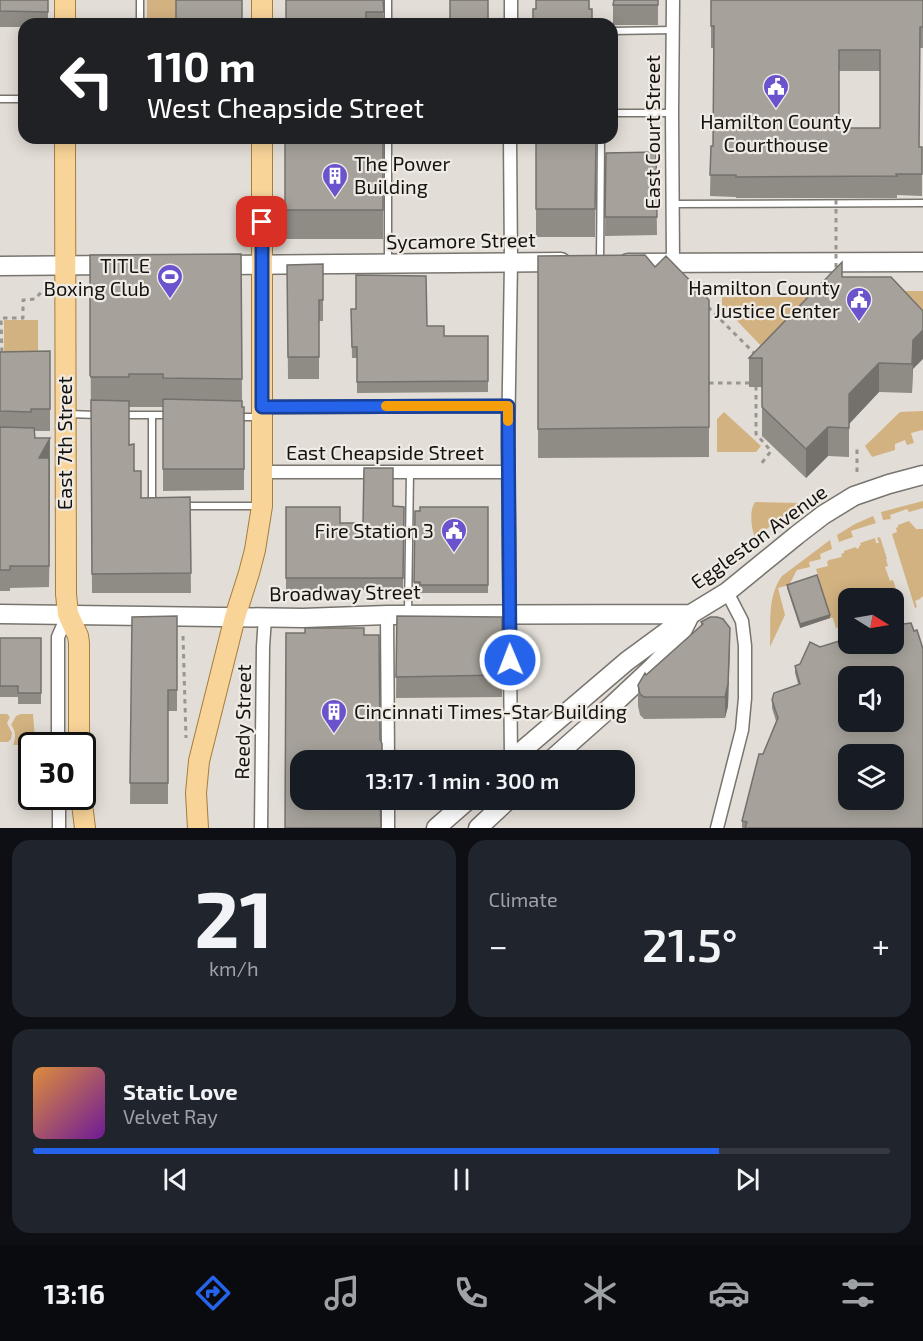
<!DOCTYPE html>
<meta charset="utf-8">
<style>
body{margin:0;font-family:"Exo 2",sans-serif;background:#20242c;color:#f1f3f6;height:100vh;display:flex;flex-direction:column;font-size:22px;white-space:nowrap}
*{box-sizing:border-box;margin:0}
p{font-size:20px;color:#9ea1a6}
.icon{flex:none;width:33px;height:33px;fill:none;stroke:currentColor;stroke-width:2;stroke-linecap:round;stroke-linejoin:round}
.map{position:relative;height:828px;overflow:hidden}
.details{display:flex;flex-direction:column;gap:12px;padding:12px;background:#0d0f14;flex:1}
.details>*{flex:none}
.top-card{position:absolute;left:18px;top:18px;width:600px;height:126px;border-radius:18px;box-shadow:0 3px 15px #0003;background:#202124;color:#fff;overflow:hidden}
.needle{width:39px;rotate:101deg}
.tools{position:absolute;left:838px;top:588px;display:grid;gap:12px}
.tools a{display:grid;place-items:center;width:66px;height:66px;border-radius:12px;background:#171b24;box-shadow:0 3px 15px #0003;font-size:30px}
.speed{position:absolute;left:18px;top:732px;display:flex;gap:12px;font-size:30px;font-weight:700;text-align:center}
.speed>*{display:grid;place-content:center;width:78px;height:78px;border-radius:50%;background:#171b24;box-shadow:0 3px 15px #0003;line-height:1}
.speed .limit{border:3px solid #111;border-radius:9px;background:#fff;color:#111}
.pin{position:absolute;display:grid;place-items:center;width:51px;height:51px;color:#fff;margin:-26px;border-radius:12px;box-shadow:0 3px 9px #0006}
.me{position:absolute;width:66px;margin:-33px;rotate:359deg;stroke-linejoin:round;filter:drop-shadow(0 0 4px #0008)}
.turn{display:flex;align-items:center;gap:21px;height:126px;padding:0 30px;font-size:27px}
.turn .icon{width:78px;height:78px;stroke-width:2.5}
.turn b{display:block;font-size:42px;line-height:51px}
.big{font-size:45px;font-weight:600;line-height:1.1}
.details .tile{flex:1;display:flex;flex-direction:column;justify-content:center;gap:9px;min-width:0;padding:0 21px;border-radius:18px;background:#20242c}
.details .dial{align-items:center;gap:0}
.dial b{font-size:78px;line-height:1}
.song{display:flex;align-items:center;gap:18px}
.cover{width:72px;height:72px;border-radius:9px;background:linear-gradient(135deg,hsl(30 70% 55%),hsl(280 70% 35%))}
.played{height:6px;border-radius:3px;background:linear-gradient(90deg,#2563eb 80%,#363941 80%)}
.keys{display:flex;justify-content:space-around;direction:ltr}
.heat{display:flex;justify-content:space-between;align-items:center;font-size:33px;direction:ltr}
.details .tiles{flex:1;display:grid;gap:12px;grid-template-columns:1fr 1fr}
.tile:last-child{grid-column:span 2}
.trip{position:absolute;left:290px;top:750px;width:345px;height:60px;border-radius:18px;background:#171b24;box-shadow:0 3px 15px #0003;font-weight:600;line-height:60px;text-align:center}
.menu{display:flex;height:96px;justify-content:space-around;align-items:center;background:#090b0e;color:#9ea1a6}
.menu .icon{width:42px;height:42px}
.menu .current{color:#2563eb}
.menu b{font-size:27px;color:#f1f3f6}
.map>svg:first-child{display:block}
.green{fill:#d3b281}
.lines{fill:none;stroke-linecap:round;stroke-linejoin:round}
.service-casing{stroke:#78746e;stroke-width:9}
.minor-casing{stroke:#78746e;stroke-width:15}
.secondary-casing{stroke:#78746e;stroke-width:21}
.primary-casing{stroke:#a57e3b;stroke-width:22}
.path{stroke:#999690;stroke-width:3;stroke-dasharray:4.5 4.5;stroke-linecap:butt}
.service{stroke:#fff;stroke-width:6}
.minor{stroke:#fff;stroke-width:12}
.secondary{stroke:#fff;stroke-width:18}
.primary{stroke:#f8d498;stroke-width:20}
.path-bridge{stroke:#999690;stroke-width:3;stroke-dasharray:4.5 4.5;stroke-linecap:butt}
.wall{fill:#8f8b85;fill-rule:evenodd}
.shaded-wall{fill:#74716c}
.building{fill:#a6a29b;stroke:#74716c;stroke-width:1.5;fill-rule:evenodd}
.route-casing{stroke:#184099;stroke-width:15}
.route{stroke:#2563eb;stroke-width:10}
.slow{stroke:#f59e0b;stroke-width:10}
.labels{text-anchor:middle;stroke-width:4.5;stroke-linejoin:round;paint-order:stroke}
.poi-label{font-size:20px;fill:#13120f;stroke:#efeae3;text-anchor:end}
.street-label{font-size:20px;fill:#13120f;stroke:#efeae3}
</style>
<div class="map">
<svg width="923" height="828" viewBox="0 0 923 828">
<rect width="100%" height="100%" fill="#e2ddd6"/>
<path class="green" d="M 147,0 L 176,0 L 176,24 L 147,24 Z
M 906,291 L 923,291 L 923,335 L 893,304 Z
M 722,297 L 816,297 L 766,351 L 722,305 Z
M 4,320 L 38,320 L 38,361 L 4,361 Z
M 923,411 L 923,431 L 922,430 L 911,433 L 914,443 L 907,445 L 905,440 L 895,444 L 895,450 L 872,457 L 865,446 L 900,412 Z
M 724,412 L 761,446 L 756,452 L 717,452 L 717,419 Z
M 923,501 L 923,508 L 909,512 L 907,509 L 890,515 L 891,519 L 883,520 L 881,512 Z
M 755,502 L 800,503 L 755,538 C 751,527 749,511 755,502 Z
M 873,516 L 876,523 L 851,531 L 853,537 L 839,542 L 837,535 L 855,524 Z
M 909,521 L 916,529 L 923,529 L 923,598 L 922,596 L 920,599 L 915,601 L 917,607 L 915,608 L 892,534 L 897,532 L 896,528 L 898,527 L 898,525 Z
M 880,537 L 887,559 L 886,559 L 888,566 L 885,567 L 890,581 L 893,580 L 903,610 L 899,612 L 898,609 L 894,610 L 894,598 L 849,598 L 849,617 L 844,618 L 845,626 L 836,628 L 833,618 L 830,618 L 817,579 L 819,578 L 816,569 L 828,566 L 827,562 L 829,560 L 842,557 L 841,554 L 844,553 L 844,551 L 856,547 L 857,549 L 859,548 L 859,546 L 861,545 L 860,543 L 875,538 L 876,543 L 879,543 L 877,538 Z
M 830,540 L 832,549 L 820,554 L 821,559 L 809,562 L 810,567 L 797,570 L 789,585 L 778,588 L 785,615 L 770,647 C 771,624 767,596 782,576 Z
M 0,714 L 7,714 L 10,717 L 7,723 L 12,733 L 11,739 L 8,742 L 0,742 Z
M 21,714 L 33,714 L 35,739 C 29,745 20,745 13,745 C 16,738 16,731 11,725 L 16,716 Z"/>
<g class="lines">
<defs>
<path id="service" d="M 140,0 L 140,24
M 388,0 L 388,24
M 612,31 L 673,30
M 0,99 L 24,99
M 612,113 L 672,113
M 388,138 L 388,260
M 673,204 L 923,203
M 600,263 L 601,138
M 68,414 L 97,415
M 122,415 L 169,415
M 152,415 L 152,504
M 236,417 L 259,417
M 184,506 L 258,506
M 408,613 L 410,472"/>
<path id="minor" d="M 511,0 L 511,24
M 673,0 L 672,113 L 673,263
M 510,138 L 511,262 L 508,444 L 511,760
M 262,407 L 508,406
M 262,472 L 508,472
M 387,615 L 388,760
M 58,746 L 58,637 L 68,614
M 59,796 L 59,828
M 388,800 L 388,828
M 261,828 L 263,647 L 265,617
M 717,828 L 742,730 L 745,698 L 745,646 L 742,621 L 727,592"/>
<path id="secondary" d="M 628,263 L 923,262
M 217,265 L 561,262
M 0,266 L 114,265
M 0,614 L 303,618 L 387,615 L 691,614
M 511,760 L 627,661 L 691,614 L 727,592 L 797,535 L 823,515 L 854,496 L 889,484 L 923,475
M 551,760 L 604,713 L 653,667 L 676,643 L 690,615
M 436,828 L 468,800
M 478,828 L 508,800"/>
<path id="primary" d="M 65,24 L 65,0
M 262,24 L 262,0
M 65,138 L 66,594 L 68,614 L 78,636 L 79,643 L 79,746
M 81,796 L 85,828
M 198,828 L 196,793 L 199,761 L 235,617 L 249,573 L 255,550 L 262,506 L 262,138"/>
</defs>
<use href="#service" class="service-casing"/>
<use href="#minor" class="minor-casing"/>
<use href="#secondary" class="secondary-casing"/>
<use href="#primary" class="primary-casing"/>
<path class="path" d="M 699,282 L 699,292
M 708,307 L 756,355
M 0,359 L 2,359 L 1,318 L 23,318 L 23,300 L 35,299 L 47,286
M 756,386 L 756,434 L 771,451 L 761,464
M 857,472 L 857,446
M 183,636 L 186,738
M 525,805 L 530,800"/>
<use href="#service" class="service"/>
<use href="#minor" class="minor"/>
<use href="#secondary" class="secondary"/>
<use href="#primary" class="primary"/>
<path class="path-bridge" d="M 836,200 L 836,270
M 709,383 L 751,383"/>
</g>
<path class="wall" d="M 0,0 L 48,0 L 48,24 L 24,24 L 24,27 L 0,27 Z
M 176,0 L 242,24 L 176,24 Z
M 383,0 L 384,24 L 286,24 Z
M 658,0 L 658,25 L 613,25 L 613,5 Z
M 711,0 L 923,0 L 923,48 L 920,48 L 919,147 L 922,147 L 922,196 L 897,195 L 897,198 L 736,198 L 736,197 L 710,196 L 711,146 L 713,146 L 713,48 L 711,48 ZM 839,71 L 880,71 L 880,128 L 839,128 Z
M 285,138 L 383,138 L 383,239 L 285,239 Z
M 536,138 L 596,138 L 595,237 L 536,237 Z
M 656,152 L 657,235 L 605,236 L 606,153 Z
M 241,254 L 242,401 L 242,407 L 244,407 L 244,490 L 163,491 L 163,407 L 129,407 L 129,445 L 141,498 L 190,497 L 191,593 L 92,593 L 90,255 Z
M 538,256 L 655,267 L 709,300 L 709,457 L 538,458 Z
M 323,264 L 323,321 L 319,321 L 319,379 L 288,379 L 287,265 Z
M 842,277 L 923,311 L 913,369 L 912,393 L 879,392 L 849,424 L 849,457 L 828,456 L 806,478 L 762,436 L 762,387 L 749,387 L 749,358 Z
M 351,309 L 427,326 L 444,336 L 488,336 L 488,392 L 357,393 L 357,358 L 352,358 Z
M 50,351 L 50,431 L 34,431 L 35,438 L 50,459 L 49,587 L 10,588 L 10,591 L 0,591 L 0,352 Z
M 393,506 L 404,507 L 403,590 L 286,590 L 286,507 L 340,523 L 363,523 Z
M 488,507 L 488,593 L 420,593 L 420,590 L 414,590 L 415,511 Z
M 787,585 L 830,618 L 800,628 L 787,588 Z
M 177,616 L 177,711 L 168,711 L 168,804 L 130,804 L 132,617 Z
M 397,616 L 502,617 L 502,697 L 396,698 Z
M 701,622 L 730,649 L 728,706 L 725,718 L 644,719 L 640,715 L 638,706 L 638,685 L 646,675 L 701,626 Z
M 0,638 L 41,638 L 41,704 L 18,704 L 18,697 L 0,697 Z
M 795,666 L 923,828 L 742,828 L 742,821 L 763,754 L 776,721 L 772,708 L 772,700 L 798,684 L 795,673 Z"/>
<path class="shaded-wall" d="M 923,330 L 923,359 L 913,369 L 912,393 L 913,340 Z
M 879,363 L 879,392 L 849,424 L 849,457 L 849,394 Z
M 828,427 L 828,456 L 806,478 L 806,449 Z
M 50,438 L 49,587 L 49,460 L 39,458 Z
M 830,615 L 830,618 L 800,628 L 800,624 Z
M 730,628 L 728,706 L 725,718 L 725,697 Z"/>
<path class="building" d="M 0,0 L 48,0 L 48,12 L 0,11 Z
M 176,0 L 242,0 L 242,24 L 192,24 L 192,21 L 176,21 Z
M 286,0 L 383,0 L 384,12 L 366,12 L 366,24 L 286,24 Z
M 450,0 L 488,0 L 488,24 L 450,24 Z
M 536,0 L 589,0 L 589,9 L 592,9 L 592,24 L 533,24 L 533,9 L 536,9 Z
M 614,0 L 658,0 L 658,5 L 613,5 Z
M 711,0 L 923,0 L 923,27 L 920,27 L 919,147 L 922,147 L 922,174 L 896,174 L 897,176 L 736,177 L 736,175 L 710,175 L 711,146 L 713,146 L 714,26 L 711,26 ZM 839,50 L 880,50 L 880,128 L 839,128 Z
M 285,138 L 383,138 L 383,210 L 285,210 Z
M 536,138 L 596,138 L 595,209 L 536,209 Z
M 656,152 L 657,217 L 605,217 L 606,153 Z
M 241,254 L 242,379 L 163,378 L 163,374 L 129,374 L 129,377 L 91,377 L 90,375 L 90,255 Z
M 645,255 L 655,267 L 666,256 L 709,300 L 709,427 L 538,429 L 538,256 Z
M 842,262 L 842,277 L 891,277 L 923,311 L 923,330 L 913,340 L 912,364 L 879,363 L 849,394 L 849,428 L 828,427 L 806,449 L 762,407 L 762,358 L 749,358 Z
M 323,264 L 323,300 L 319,300 L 319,357 L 288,357 L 287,265 Z
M 356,275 L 426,276 L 427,326 L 444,326 L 444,336 L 488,336 L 488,381 L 357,382 L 357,347 L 352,347 L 351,309 L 356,309 Z
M 50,351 L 50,409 L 31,409 L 31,412 L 0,411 L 0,352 Z
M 163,399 L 242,401 L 242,407 L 244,407 L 244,469 L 163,469 Z
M 91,400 L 129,401 L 129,445 L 134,444 L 134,471 L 141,471 L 141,498 L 190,497 L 191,573 L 92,574 Z
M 0,427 L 34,428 L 35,438 L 50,438 L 39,458 L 49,458 L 49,566 L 10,566 L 10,570 L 0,570 Z
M 364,468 L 393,468 L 393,506 L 404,507 L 403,578 L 286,578 L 286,507 L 340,507 L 340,523 L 363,523 Z
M 420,507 L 488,507 L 488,585 L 420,585 L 420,582 L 414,582 L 415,511 L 420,511 Z
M 817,575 L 830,615 L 800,624 L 787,585 Z
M 177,616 L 177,690 L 168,690 L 168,783 L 130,783 L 132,617 Z
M 397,616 L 502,617 L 502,675 L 396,677 Z
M 710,617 L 717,617 L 723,619 L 730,628 L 728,684 L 725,697 L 644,697 L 640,694 L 638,685 L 645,673 L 646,675 L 703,624 L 701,622 Z
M 911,623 L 914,631 L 917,630 L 923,649 L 923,828 L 745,828 L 747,822 L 742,821 L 759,754 L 763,754 L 778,718 L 772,700 L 774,693 L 800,684 L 795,666 L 800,664 L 810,642 L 820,647 L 849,638 L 849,644 L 894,644 L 894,625 ZM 849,676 L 894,676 L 894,722 L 849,722 ZM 849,754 L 894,754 L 894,800 L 849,800 Z
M 305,628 L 364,628 L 364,635 L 379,635 L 380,739 L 382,744 L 382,760 L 300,760 L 300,800 L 380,800 L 381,828 L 285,828 L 286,633 L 305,633 Z
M 0,638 L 41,638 L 41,693 L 18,693 L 18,686 L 0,686 Z"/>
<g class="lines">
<defs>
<path id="route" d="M 262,222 L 262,407 L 508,406 L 510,660"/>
</defs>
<use href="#route" class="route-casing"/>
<use href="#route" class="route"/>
<path class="slow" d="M 386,406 L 508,406 L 508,421"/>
</g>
<defs>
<symbol id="civic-pin" viewBox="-11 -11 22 30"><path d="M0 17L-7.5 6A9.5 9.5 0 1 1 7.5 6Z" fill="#6a53cc" stroke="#efeae3"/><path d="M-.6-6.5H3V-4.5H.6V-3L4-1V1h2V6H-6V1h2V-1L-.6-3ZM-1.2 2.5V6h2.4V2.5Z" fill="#fff"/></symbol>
<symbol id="building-pin" viewBox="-11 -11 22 30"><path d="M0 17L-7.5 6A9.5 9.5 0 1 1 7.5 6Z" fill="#6a53cc" stroke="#efeae3"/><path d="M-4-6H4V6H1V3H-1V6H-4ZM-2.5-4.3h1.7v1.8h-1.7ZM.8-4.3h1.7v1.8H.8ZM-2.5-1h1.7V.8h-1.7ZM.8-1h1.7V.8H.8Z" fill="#fff"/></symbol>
<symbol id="stadium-pin" viewBox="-11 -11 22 30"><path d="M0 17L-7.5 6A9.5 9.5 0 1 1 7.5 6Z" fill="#6a53cc" stroke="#efeae3"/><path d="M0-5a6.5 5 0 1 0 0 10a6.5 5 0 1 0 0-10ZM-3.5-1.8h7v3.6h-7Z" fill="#fff"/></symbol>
</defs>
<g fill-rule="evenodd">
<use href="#civic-pin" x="761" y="72" width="30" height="40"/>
<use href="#building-pin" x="320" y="161" width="30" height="40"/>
<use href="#stadium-pin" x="155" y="262" width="30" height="40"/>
<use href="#civic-pin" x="844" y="285" width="30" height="40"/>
<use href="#civic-pin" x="439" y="516" width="30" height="40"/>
<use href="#building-pin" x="319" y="697" width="30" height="40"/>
</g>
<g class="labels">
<g class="poi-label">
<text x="776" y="129" text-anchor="middle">Hamilton County<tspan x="776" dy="23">Courthouse</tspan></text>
<text x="354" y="171" text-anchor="start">The Power<tspan x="354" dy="23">Building</tspan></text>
<text x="150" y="273">TITLE<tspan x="150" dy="23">Boxing Club</tspan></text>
<text x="840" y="295">Hamilton County<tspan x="840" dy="23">Justice Center</tspan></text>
<text x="434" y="538">Fire Station 3</text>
<text x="354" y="719" text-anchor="start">Cincinnati Times-Star Building</text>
</g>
<g class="street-label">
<text transform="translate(653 132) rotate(-90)" y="7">East Court Street</text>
<text transform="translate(461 241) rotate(-1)" y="7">Sycamore Street</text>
<text transform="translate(65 443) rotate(-90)" y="7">East 7th Street</text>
<text x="385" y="460">East Cheapside Street</text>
<text transform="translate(759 537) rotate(-36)" y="7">Eggleston Avenue</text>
<text transform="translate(345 593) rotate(-1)" y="7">Broadway Street</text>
<text transform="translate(243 722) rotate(-89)" y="7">Reedy Street</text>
</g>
</g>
</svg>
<div class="tools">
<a><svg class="needle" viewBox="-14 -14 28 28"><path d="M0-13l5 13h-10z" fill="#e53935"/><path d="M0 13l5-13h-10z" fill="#9ea1a6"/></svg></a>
<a><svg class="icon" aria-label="sound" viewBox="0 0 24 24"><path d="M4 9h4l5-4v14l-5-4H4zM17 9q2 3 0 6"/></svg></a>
<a><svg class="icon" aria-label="layers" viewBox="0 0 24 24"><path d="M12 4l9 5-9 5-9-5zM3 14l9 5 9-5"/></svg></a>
</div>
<div class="speed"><div class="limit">30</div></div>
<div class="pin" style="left:262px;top:222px;background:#d93025"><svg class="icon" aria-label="arrive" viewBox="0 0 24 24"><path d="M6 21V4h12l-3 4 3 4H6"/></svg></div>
<svg class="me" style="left:510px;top:660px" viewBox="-20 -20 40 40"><circle r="17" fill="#2563eb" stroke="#fff" stroke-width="3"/><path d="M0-11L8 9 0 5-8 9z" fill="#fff"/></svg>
<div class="trip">13:17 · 1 min · 300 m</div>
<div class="top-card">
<div class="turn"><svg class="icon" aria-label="left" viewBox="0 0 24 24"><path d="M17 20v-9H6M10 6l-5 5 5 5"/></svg><div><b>110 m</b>West Cheapside Street</div></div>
</div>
</div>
<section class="details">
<div class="tiles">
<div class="tile dial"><b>21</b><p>km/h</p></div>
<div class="tile"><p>Climate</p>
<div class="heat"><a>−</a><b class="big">21.5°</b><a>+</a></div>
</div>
<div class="tile">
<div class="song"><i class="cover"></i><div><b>Static Love</b><p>Velvet Ray</p></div></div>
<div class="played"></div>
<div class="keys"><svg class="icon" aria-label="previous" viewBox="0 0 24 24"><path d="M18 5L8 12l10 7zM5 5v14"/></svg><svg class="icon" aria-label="pause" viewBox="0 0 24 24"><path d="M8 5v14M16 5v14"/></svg><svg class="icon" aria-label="next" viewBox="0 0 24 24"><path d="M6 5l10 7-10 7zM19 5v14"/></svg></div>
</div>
</div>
</section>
<nav class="menu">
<b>13:16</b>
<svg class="icon current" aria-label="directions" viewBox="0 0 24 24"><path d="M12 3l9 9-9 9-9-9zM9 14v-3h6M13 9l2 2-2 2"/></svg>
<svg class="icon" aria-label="music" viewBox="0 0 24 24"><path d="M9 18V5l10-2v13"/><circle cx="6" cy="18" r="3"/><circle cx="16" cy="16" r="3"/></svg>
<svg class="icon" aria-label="phone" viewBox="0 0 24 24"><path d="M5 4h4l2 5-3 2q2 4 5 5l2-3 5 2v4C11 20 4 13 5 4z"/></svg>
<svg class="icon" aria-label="climate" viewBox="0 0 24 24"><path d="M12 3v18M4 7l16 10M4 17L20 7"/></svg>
<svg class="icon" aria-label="car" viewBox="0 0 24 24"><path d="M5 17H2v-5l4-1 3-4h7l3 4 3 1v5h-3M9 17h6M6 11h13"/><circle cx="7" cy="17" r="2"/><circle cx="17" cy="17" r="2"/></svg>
<svg class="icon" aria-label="filters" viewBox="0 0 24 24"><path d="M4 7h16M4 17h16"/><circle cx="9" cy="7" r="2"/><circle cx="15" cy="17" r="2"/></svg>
</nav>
